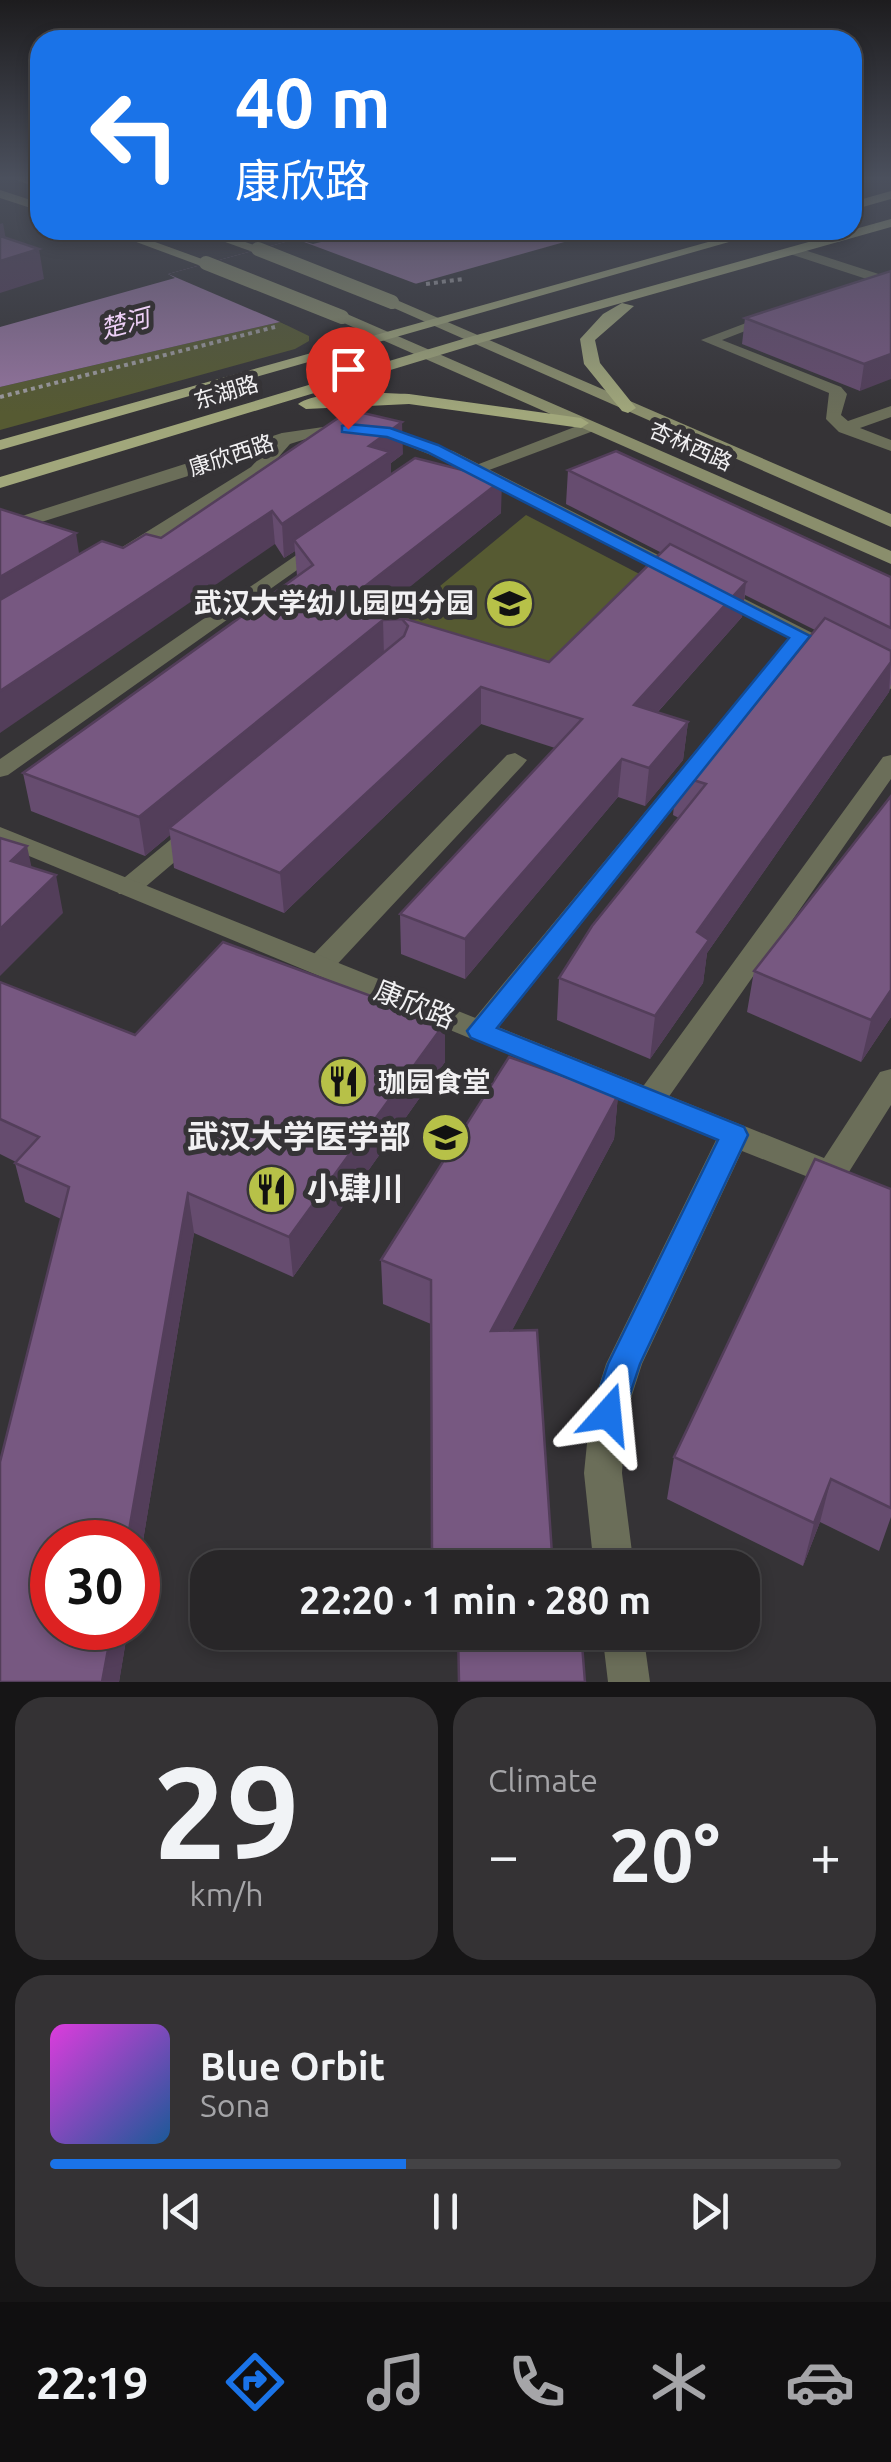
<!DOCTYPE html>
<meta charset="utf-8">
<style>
body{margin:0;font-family:Ubuntu,"Noto Sans SC",sans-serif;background:#343234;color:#f1f3f6;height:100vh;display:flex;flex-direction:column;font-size:38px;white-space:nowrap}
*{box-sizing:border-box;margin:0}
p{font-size:32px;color:#a5a5a8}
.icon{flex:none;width:55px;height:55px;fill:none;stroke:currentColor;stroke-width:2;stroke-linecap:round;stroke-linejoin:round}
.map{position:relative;height:1682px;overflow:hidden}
.side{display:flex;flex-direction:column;gap:15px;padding:15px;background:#161516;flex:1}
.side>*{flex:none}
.hud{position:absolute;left:30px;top:30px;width:832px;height:210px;border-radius:30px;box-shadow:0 5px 15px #0003,0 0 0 2px #444345;background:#1a73e8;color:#fff;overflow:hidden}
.speed{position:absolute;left:30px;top:1520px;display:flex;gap:20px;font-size:50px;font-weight:700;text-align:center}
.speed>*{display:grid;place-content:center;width:130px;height:130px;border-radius:50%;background:#282628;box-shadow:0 5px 15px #0003,0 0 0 2px #444345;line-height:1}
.speed .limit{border:15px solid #d22;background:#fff;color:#111}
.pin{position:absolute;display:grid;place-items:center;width:85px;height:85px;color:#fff;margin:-102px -42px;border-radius:50% 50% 50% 0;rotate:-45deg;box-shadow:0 0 10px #0007}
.pin .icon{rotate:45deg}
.me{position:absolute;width:110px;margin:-55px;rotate:18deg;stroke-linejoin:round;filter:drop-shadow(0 0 8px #0008)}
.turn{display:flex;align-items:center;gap:35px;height:210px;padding:0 40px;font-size:45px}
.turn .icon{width:130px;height:130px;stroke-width:2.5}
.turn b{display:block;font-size:70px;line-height:85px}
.big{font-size:75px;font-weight:700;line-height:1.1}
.side .tile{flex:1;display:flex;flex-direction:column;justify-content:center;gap:15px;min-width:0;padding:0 35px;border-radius:30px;background:#343234}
.side .dial{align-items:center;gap:0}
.dial b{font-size:130px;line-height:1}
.song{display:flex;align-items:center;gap:30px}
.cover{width:120px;height:120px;border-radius:15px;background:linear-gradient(135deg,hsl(300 70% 55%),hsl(210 70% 35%))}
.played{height:10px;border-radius:5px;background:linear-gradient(90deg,#1a73e8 45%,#444345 45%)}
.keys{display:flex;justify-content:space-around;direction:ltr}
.heat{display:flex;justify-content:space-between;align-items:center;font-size:55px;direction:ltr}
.side .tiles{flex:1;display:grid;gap:15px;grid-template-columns:1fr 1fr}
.tile:last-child{grid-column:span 2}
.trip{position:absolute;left:190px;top:1550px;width:570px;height:100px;border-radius:30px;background:#282628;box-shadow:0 5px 15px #0003,0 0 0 2px #444345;font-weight:700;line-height:100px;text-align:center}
.menu{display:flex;height:160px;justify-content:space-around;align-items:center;background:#100f10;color:#a5a5a8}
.menu .icon{width:70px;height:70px}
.menu .on{color:#1a73e8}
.menu b{font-size:45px;color:#f1f3f6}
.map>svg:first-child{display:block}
.green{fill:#565a32}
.water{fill:#94749e}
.pier{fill:#353336}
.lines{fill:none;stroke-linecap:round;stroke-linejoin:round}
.path{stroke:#9c9a9d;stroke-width:4;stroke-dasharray:4 4;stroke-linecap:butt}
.lane{fill:#6b6e59;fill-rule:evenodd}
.street{fill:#6b6e59;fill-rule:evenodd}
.secondary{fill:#8a8e6c;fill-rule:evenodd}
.primary{fill:#a1a77b;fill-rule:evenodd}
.secondary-bridge{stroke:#8a8e6c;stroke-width:14}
.wall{fill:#664c6f}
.shaded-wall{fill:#533e5a}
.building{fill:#775881;stroke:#533e5a;stroke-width:2.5}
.route{fill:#1a73e8;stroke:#114b97;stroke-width:2.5}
.labels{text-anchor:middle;stroke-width:10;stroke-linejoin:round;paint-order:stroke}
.far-street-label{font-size:22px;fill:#f1f0f2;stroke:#353336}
.far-water-label{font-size:25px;font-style:italic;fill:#eed0f7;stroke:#353336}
.poi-label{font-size:28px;font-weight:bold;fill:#f1f0f2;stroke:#353336;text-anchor:end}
.street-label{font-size:28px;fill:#f1f0f2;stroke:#353336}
.near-poi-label{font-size:32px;font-weight:bold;fill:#f1f0f2;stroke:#353336;text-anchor:end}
</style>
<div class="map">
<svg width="891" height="1682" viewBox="0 0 891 1682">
<rect width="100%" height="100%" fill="#353336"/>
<path class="green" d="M 280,322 L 309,336 L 309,341 L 295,349 L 0,430 L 0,387 Z
M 526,515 L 651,580 L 541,689 L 377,638 Z"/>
<path class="water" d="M 369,230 L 607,230 L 280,322 L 0,387 L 0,327 L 175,278 L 168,274 L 296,239 L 313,244 Z"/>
<path class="pier" d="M 296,239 L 422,286 L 287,325 L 168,274 Z"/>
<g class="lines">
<path class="path" d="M 426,284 L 463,279
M 0,397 L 275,327"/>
<path class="lane" d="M 795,247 L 891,278 L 891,287 L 790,254 L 790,248 Z
M 767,315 L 779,318 L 722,340 L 841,387 L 847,394 L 841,415 L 848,421 L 891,406 L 891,417 L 860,428 L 891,440 L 891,451 L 839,432 L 826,419 L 829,393 L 701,340 Z
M 590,421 L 598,426 L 596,430 L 481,473 L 466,469 Z
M 282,433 L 296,437 L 263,475 L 133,557 L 119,557 L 119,549 L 251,467 Z
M 324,536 L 333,542 L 331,546 L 8,775 L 0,777 L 0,759 Z
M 801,630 L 811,636 L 808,640 L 490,1038 L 470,1038 L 466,1031 L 470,1024 L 794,632 Z
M 515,753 L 527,760 L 523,765 L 330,972 L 310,972 L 306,965 L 310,958 L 507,755 Z
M 891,755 L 891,779 L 661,1108 L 650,1111 L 639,1108 L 635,1100 L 639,1092 L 883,757 Z
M 195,824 L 207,832 L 204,837 L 137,894 L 119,894 L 115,888 L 119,882 L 186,827 Z"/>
<path class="street" d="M 330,426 L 388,430 L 453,451 L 891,673 L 891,689 L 441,459 L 401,443 L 369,437 L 309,438 L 0,535 L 0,523 L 282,433 Z
M 0,827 L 824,1158 L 880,1072 L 891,1069 L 891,1105 L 842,1183 L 831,1186 L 742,1151 L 642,1364 L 626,1414 L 622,1473 L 634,1568 L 594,1568 L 584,1473 L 590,1414 L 606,1364 L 716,1140 L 0,844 Z
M 602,1632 L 643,1632 L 650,1682 L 608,1682 Z"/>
<path class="secondary" d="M 14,178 L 40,180 L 40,188 L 16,180 Z
M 0,190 L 40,203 L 40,211 L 0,198 Z
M 104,230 L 122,230 L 213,263 L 201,266 Z
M 192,230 L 211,230 L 265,249 L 253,252 Z
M 392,298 L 891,514 L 891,527 L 387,305 L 385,302 Z
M 337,314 L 347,314 L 891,551 L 891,564 L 337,320 Z"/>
<path class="primary" d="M 891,191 L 891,199 L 852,210 L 852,202 Z
M 891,219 L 891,227 L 483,342 L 0,488 L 0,477 L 473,336 Z
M 751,230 L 771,230 L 0,450 L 0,440 Z
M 622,303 L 634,306 L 595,340 L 600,363 L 636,408 L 628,413 L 622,411 L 584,364 L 580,339 L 603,314 Z
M 409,394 L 581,418 L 589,423 L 581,428 L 409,404 L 306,409 L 298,404 C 320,389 382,393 409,394 Z"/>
<path class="secondary-bridge" d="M 258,249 L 392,302
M 206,263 L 342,317"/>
</g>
<path class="wall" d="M 891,271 L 860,391 L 742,344 L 745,318 Z
M 403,454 L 391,463 L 391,474 L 501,513 L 379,611 L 549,662 L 662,553 L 566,504 L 568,470 L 891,577 L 891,684 L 889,692 L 707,953 L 703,983 L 650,1059 L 557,1020 L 559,978 L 679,818 L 673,815 L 677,775 L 731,734 L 815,630 L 745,595 L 742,617 L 657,713 L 688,722 L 683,760 L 645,806 L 618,797 L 465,979 L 401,954 L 400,914 L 555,748 L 481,724 L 284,913 L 174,868 L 170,835 L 145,856 L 31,811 L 23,773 L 297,576 L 295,551 L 284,558 L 275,544 L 79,554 L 123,548 L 161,538 Z
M 223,942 L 445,1023 L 445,1062 L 293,1277 L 194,1233 L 138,1571 L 138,1542 L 52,1542 L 52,1628 L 128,1628 L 119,1682 L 0,1682 L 0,1462 L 61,1219 L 25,1202 L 15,1163 L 16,1162 L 0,1154 L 0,982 L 135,1035 Z
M 754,971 L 891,1017 L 861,1062 L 747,1012 Z
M 618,1095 L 614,1139 L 512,1330 L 552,1554 L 576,1568 L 432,1568 L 431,1324 L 383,1304 L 381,1260 Z
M 891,1189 L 891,1517 L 879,1551 L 820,1522 L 803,1566 L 667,1499 L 674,1457 Z"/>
<path class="shaded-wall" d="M 3,223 L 8,252 L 0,255 L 0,224 Z
M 39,249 L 44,279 L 0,293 L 0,261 Z
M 891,354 L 891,379 L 860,391 L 864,364 Z
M 402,422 L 403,454 L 391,463 L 391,484 L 294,540 L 295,551 L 284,558 L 282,524 L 369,446 Z
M 502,480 L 501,513 L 348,637 L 346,601 Z
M 272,511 L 275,544 L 0,733 L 0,691 Z
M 76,533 L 81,567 L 0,617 L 0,577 Z
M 746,582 L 742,617 L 630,743 L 634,705 Z
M 383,620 L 384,656 L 169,828 L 170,835 L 145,856 L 139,817 Z
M 891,662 L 889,692 L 707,953 L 703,983 L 650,1059 L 655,1016 L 697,932 Z
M 481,687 L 481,724 L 284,913 L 280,873 Z
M 688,722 L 683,760 L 645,806 L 649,768 Z
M 622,759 L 618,797 L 465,979 L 465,939 Z
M 27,846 L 35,883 L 11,861 Z
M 56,875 L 63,913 L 0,976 L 0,929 Z
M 891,990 L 891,1017 L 861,1062 L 871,1020 Z
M 445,1023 L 445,1062 L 293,1277 L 289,1237 Z
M 618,1095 L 614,1139 L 489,1374 L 491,1331 Z
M 188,1193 L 194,1233 L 138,1571 L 138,1542 L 127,1542 Z
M 831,1479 L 820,1522 L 803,1566 L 814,1523 Z
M 112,1628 L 128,1628 L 119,1682 L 102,1682 Z"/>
<path class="building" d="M 0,236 L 39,249 L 0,261 Z
M 891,271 L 891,354 L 864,364 L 745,318 Z
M 350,410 L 402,422 L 369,446 L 390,452 L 282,524 L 272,511 L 0,691 L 0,600 L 102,541 L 123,548 L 146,534 L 161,538 Z
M 616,451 L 891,577 L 891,628 L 568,470 Z
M 415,458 L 502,480 L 346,601 L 549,662 L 670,544 L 746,582 L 634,705 L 688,722 L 649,768 L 622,759 L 465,939 L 400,914 L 582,719 L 481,687 L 280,873 L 169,828 L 404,636 L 408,626 L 402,619 L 383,620 L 139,817 L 23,773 L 313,565 L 294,540 Z
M 0,509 L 76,533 L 0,577 Z
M 825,618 L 891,651 L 891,662 L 697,932 L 709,940 L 655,1016 L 559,978 L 592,926 L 706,784 L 677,775 L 715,729 L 731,734 Z
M 891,796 L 891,990 L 871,1020 L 754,971 Z
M 0,838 L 27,846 L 11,861 L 56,875 L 0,929 Z
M 223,942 L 445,1023 L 289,1237 L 188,1193 L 127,1542 L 52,1542 L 52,1628 L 112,1628 L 102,1682 L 0,1682 L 0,1462 L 69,1187 L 15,1163 L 39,1137 L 0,1119 L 0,982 L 135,1035 Z
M 509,1057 L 618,1095 L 491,1331 L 537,1330 L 552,1554 L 575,1554 L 576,1568 L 456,1568 L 456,1555 L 432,1555 L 431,1280 L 381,1260 Z
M 815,1159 L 891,1189 L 891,1508 L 831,1479 L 814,1523 L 674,1457 Z
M 458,1632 L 581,1632 L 585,1682 L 459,1682 Z"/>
<linearGradient id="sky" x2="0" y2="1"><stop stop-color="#1d1c1e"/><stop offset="0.43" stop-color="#4b505d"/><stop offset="1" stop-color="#4b505d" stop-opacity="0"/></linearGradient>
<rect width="891" height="414" fill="url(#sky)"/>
<path class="route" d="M 348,424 L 390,428 L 438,445 L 810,636 L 497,1028 L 744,1127 L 748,1135 L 640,1364 L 620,1425 L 608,1429 L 596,1425 L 591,1414 L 608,1364 L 718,1140 L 471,1038 L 467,1031 L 789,638 L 427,452 L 387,437 L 342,432 L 342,426 Z"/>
<defs>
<symbol id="school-disc" viewBox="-11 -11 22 22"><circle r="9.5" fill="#b7c148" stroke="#353336"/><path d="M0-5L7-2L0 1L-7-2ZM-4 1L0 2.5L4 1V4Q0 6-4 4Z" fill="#111"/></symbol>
<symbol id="restaurant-disc" viewBox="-11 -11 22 22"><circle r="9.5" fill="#b7c148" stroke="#353336"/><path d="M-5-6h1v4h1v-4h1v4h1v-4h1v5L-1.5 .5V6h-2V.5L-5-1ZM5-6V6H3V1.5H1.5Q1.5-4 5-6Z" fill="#111"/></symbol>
<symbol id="university-disc" viewBox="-11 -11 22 22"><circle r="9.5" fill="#b7c148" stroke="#353336"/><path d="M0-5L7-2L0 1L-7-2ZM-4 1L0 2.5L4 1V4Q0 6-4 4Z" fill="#111"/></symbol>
</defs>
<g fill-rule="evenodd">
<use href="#school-disc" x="482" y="576" width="55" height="55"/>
<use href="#restaurant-disc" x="316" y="1054" width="55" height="55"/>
<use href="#university-disc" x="418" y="1110" width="55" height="55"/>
<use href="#restaurant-disc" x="244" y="1162" width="55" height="55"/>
</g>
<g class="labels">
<g class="far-street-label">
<text transform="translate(226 392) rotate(-17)" y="8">东湖路</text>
<text transform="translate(691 446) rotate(24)" y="8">杏林西路</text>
<text transform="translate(231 455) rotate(-18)" y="8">康欣西路</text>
</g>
<g class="far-water-label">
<text transform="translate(125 323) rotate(-15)" y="9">楚河</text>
</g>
<g class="poi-label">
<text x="474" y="613">武汉大学幼儿园四分园</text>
<text x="378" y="1092" text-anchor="start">珈园食堂</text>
</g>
<g class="street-label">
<text transform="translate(415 1004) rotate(22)" y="10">康欣路</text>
</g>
<g class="near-poi-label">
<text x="411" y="1148">武汉大学医学部</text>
<text x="307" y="1200" text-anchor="start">小肆川</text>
</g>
</g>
</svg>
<div class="speed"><div class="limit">30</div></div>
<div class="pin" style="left:348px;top:429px;background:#d93025"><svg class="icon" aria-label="arrive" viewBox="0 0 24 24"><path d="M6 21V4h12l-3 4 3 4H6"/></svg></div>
<svg class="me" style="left:608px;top:1414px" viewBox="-20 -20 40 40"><path d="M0-17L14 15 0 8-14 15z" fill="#1a73e8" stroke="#fff" stroke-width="4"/></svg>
<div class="trip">22:20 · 1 min · 280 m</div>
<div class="hud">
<div class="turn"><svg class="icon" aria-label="left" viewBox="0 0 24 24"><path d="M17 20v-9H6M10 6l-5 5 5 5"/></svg><div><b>40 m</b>康欣路</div></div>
</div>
</div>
<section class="side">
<div class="tiles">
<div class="tile dial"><b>29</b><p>km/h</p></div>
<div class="tile"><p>Climate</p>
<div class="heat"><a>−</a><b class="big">20°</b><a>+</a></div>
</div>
<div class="tile">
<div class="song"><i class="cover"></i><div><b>Blue Orbit</b><p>Sona</p></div></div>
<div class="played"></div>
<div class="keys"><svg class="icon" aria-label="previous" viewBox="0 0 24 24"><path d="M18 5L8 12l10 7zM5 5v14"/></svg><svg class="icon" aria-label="pause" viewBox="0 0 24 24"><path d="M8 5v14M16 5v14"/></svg><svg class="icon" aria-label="next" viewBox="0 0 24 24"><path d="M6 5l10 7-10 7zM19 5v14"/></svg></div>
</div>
</div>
</section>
<nav class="menu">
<b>22:19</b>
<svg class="icon on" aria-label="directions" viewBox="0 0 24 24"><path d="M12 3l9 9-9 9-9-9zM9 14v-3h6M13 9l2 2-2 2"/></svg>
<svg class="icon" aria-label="music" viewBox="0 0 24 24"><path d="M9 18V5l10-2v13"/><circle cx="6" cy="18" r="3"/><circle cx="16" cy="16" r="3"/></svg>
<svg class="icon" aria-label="phone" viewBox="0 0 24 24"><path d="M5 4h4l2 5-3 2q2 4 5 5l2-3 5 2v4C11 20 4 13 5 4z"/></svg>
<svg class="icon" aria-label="climate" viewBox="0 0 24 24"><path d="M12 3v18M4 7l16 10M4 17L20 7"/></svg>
<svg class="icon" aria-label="car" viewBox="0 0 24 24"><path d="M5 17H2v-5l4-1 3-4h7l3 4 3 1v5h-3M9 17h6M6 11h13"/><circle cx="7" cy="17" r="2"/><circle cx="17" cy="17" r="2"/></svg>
</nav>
